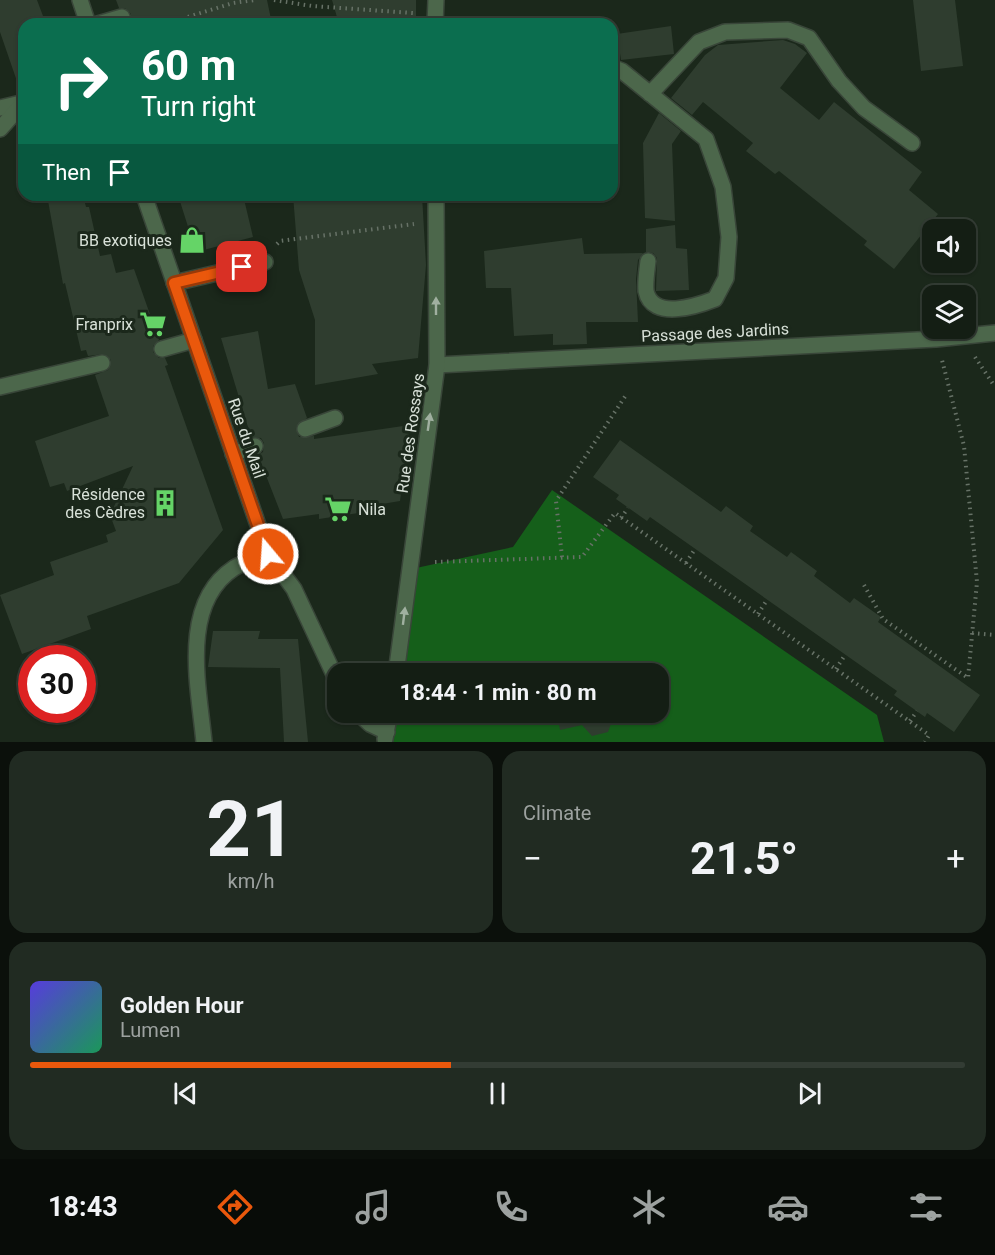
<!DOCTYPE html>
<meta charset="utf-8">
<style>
body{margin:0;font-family:Roboto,sans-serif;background:#212b22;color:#f1f3f6;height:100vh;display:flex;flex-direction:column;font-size:22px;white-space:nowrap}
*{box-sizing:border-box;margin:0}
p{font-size:20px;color:#9da2a0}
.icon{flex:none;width:33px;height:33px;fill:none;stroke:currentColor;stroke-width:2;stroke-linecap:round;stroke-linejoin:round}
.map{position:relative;height:742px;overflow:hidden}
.details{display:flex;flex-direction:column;gap:9px;padding:9px;background:#0b100b;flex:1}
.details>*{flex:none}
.top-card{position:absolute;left:18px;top:18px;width:600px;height:183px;border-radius:18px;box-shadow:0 2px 4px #0004,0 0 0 2px #333c34;background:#0b6e4f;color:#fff;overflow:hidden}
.buttons{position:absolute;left:922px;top:219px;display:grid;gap:12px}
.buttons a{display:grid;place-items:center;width:54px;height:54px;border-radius:12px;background:#141e14;box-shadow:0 2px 4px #0004,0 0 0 2px #333c34;font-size:30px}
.speed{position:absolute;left:18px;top:645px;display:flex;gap:12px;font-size:30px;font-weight:700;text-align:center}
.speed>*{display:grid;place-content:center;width:78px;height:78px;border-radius:50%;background:#141e14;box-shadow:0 2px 4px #0004,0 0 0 2px #333c34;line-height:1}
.speed .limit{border:9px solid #d22;background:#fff;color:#111}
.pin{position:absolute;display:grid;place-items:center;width:51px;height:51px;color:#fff;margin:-26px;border-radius:12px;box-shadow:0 3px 9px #0006}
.me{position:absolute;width:66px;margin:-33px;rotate:342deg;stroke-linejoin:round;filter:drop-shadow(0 0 4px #0008)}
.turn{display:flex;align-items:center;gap:21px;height:126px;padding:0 24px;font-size:27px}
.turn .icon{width:78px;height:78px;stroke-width:2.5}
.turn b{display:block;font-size:42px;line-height:51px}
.then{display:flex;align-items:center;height:57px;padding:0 24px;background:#0003;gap:12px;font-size:22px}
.big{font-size:45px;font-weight:700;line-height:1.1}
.details .card{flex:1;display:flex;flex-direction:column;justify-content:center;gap:9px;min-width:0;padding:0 21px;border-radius:18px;background:#212b22}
.details .dial{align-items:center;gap:0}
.dial b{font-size:78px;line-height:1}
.song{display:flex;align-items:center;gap:18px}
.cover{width:72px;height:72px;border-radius:9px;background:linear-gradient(135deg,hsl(250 70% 55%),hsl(150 70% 35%))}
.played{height:6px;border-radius:3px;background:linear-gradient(90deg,#ea580c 45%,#333c34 45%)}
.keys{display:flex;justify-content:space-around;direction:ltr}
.heat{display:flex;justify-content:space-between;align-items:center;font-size:33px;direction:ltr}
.details .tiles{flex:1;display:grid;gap:9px;grid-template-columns:1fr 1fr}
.card:last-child{grid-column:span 2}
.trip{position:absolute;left:327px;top:663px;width:342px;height:60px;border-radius:18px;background:#141e14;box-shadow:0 2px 4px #0004,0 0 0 2px #333c34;font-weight:700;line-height:60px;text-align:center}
.dock{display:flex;height:96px;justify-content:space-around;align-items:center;background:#080c08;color:#9da2a0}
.dock .icon{width:42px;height:42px}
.dock .selected{color:#ea580c}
.dock b{font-size:27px;color:#f1f3f6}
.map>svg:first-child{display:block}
.forest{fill:#155f1a}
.building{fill:#2f3d2f}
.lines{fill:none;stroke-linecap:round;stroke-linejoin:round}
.lane-casing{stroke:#394639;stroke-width:18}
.street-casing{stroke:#394639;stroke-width:18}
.path{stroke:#677267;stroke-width:4;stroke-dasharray:1.5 4.5;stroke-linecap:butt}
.lane{stroke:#4c674b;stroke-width:15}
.street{stroke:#4c674b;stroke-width:15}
.oneway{fill:#a0b0a0}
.route-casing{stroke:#983908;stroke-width:15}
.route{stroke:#ea580c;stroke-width:10}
.labels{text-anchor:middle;stroke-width:6;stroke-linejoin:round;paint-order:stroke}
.poi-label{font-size:16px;fill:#d8e1d8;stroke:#1b281b;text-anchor:end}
.street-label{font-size:16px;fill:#d8e1d8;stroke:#1b281b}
</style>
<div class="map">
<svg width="995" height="742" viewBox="0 0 995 742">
<rect width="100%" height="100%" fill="#1b281b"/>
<path class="forest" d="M 552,490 L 877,715 L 884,742 L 392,742 L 396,713 L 658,712 L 658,674 L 401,673 L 416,568 L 513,547 Z"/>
<path class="building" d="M 0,0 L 37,0 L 46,24 L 24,24 L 24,89 L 20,90 L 0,32 Z
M 116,0 L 267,0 L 272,24 L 129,24 L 131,14 L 125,8 L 119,8 Z
M 332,0 L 416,0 L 416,24 L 339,24 Z
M 913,0 L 955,0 L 963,66 L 921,71 Z
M 671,26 L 674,54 L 621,60 L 617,34 Z
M 783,40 L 795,44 L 807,53 L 780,88 L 819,120 L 834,102 L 922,172 L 909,190 L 938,214 L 894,269 L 864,245 L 867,241 L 779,171 L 775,174 L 746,151 L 753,143 L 703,102 L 692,115 L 671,98 L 705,55 L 718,45 Z
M 659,113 L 681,131 L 672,144 L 675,221 L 645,218 L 643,143 Z
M 47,195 L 83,195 L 86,207 L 89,207 L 100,256 L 111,254 L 116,273 L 134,269 L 159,340 L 153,346 L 153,352 L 159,358 L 165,358 L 168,365 L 165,366 L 223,530 L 179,583 L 87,616 L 91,629 L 22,654 L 0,595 L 54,575 L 50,562 L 108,542 L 106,535 L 116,531 L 110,515 L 133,466 L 67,491 L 64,483 L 50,487 L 35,441 L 109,416 L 95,375 L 108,370 L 111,360 L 104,354 L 88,356 L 86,350 L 81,351 L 65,283 L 63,284 Z
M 178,195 L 243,195 L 253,237 L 196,252 Z
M 293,195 L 422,195 L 426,265 L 418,358 L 372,364 L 378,374 L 315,385 L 315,320 L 299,270 Z
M 675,225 L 676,248 L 687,249 L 689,290 L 656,291 L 657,258 L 653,253 L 646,252 L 646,229 Z
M 582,238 L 584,254 L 643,253 L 638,260 L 636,279 L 638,322 L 586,322 L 587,344 L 553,345 L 553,334 L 514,336 L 511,288 L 486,288 L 484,251 Z
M 258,331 L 268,389 L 295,384 L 307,418 L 296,427 L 299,437 L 314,436 L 314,439 L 410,425 L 400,501 L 364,507 L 365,512 L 319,519 L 319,514 L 283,519 L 258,455 L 263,452 L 264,443 L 261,438 L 251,437 L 221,338 Z
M 620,440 L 721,512 L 726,506 L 753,526 L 750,531 L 787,557 L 791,552 L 817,571 L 814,576 L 850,603 L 854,598 L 881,617 L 878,622 L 980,695 L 954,732 L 927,713 L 925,717 L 894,695 L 897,691 L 650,517 L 647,521 L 616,499 L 619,495 L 593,477 Z
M 213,631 L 260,631 L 258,639 L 298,639 L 308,742 L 284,742 L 280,668 L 208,667 Z
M 557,712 L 634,712 L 634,714 L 613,718 L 608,732 L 592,736 L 582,725 L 560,730 Z"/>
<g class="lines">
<defs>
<path id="lane" d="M 98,24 L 122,17
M 612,67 L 622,71 L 706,139 L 723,187 L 729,237 L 726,278 L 715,299 C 697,306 652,321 646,291 C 645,282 647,270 648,261
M 650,94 L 699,42 L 725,32 L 788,30 L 809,38 L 839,81 L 864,108 L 912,143
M 0,108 L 21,103
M 174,283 L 265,262
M 162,349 L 194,340
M 437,365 L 936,339 L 995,333
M 0,387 L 102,363
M 305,429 L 335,418
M 233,454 L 255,446"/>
<path id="street" d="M 80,0 L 88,24
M 435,24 L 436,0
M 0,129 L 24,102
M 144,195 L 268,554 L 294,589 L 338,683
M 396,674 L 437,365 L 436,195
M 357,712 L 370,724 L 387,732
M 385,739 L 390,712
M 204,742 C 199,688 179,604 234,568 C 244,562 258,558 268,554"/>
</defs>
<use href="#lane" class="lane-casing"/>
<use href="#street" class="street-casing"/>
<path class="path" d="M 274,0 L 312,6 L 413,13
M 165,24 L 233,3 L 255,0
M 277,244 L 280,241 L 414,224
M 975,357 L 995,387
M 621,518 L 628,508
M 562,557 L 556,501 L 626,395
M 435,562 L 582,557 L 615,513 L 929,735 L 925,742
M 686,563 L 695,549
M 864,585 L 883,619 L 968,678 L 977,582 L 964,446 L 942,360
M 758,614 L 767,600
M 972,633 L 995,635
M 836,669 L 845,655
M 910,721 L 917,711"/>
<use href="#lane" class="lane"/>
<use href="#street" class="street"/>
</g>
<defs><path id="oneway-solid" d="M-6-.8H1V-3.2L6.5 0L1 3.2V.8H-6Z" transform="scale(1.5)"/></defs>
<g class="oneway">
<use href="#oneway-solid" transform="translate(436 306) rotate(-90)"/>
<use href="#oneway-solid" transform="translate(429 422) rotate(-82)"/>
<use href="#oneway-solid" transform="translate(404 616) rotate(-83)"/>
</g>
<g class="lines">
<defs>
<path id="route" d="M 242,267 L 174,283 L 268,554"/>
</defs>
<use href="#route" class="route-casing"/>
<use href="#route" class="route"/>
</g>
<defs>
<symbol id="shop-bare" viewBox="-9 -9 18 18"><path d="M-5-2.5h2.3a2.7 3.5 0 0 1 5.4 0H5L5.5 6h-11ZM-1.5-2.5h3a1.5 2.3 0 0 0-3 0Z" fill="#65d467" stroke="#1b281b" stroke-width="2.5" paint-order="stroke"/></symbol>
<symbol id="supermarket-bare" viewBox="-9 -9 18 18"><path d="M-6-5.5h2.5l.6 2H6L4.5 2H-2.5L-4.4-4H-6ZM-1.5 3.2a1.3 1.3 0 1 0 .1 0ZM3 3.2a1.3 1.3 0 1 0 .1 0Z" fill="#65d467" stroke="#1b281b" stroke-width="2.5" paint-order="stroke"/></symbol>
<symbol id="building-bare" viewBox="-9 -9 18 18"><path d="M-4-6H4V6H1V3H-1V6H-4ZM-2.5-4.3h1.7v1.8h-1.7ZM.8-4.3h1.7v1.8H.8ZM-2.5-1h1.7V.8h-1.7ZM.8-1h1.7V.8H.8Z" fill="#65d467" stroke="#1b281b" stroke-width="2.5" paint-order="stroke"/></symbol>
</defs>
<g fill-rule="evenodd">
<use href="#shop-bare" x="173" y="221" width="38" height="38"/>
<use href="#supermarket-bare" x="134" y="305" width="38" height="38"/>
<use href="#building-bare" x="146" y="484" width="38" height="38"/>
<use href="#supermarket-bare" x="319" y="490" width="38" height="38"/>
</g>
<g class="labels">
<g class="poi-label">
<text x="172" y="246">BB exotiques</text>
<text x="133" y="330">Franprix</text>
<text x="145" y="500">Résidence<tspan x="145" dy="18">des Cèdres</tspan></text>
<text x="358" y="515" text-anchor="start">Nila</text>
</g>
<g class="street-label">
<text transform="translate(715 332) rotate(-3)" y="6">Passage des Jardins</text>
<text transform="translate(410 433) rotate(-82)" y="6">Rue des Rossays</text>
<text transform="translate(247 438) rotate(71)" y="6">Rue du Mail</text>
</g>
</g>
</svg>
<div class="buttons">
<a><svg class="icon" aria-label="sound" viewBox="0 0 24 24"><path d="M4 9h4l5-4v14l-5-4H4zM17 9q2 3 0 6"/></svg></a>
<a><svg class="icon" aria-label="layers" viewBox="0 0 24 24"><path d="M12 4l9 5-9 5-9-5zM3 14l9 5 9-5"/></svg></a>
</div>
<div class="speed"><div class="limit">30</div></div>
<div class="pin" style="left:242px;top:267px;background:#d93025"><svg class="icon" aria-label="arrive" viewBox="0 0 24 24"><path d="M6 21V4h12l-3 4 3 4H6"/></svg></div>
<svg class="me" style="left:268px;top:554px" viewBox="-20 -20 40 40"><circle r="17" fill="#ea580c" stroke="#fff" stroke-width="3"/><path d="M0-11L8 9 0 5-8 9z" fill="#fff"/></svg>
<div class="trip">18:44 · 1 min · 80 m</div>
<div class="top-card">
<div class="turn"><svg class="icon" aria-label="right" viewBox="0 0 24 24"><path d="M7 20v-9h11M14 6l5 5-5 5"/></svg><div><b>60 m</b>Turn right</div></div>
<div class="then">Then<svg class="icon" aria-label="arrive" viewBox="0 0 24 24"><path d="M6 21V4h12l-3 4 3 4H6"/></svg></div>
</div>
</div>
<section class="details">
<div class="tiles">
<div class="card dial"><b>21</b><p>km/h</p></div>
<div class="card"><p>Climate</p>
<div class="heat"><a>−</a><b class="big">21.5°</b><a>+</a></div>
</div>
<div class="card">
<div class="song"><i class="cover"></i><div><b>Golden Hour</b><p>Lumen</p></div></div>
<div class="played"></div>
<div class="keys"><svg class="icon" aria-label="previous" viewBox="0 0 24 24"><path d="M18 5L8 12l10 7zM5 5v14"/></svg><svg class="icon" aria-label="pause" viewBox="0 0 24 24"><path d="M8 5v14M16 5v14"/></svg><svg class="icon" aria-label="next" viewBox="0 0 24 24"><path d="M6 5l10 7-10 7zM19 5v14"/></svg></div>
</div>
</div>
</section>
<nav class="dock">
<b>18:43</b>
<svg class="icon selected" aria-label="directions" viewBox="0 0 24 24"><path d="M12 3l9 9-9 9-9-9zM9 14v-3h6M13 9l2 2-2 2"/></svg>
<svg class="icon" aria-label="music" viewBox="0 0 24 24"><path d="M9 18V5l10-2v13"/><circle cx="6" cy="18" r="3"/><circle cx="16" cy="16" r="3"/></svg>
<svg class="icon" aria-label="phone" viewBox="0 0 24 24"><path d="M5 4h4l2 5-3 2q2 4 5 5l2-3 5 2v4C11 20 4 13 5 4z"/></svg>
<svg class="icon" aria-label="climate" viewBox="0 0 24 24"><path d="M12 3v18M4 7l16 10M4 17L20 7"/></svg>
<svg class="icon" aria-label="car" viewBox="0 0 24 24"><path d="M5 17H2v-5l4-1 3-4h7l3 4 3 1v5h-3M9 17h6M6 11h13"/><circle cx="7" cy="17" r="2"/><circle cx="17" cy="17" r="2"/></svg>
<svg class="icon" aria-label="filters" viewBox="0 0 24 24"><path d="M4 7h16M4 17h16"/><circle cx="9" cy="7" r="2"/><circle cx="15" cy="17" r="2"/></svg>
</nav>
